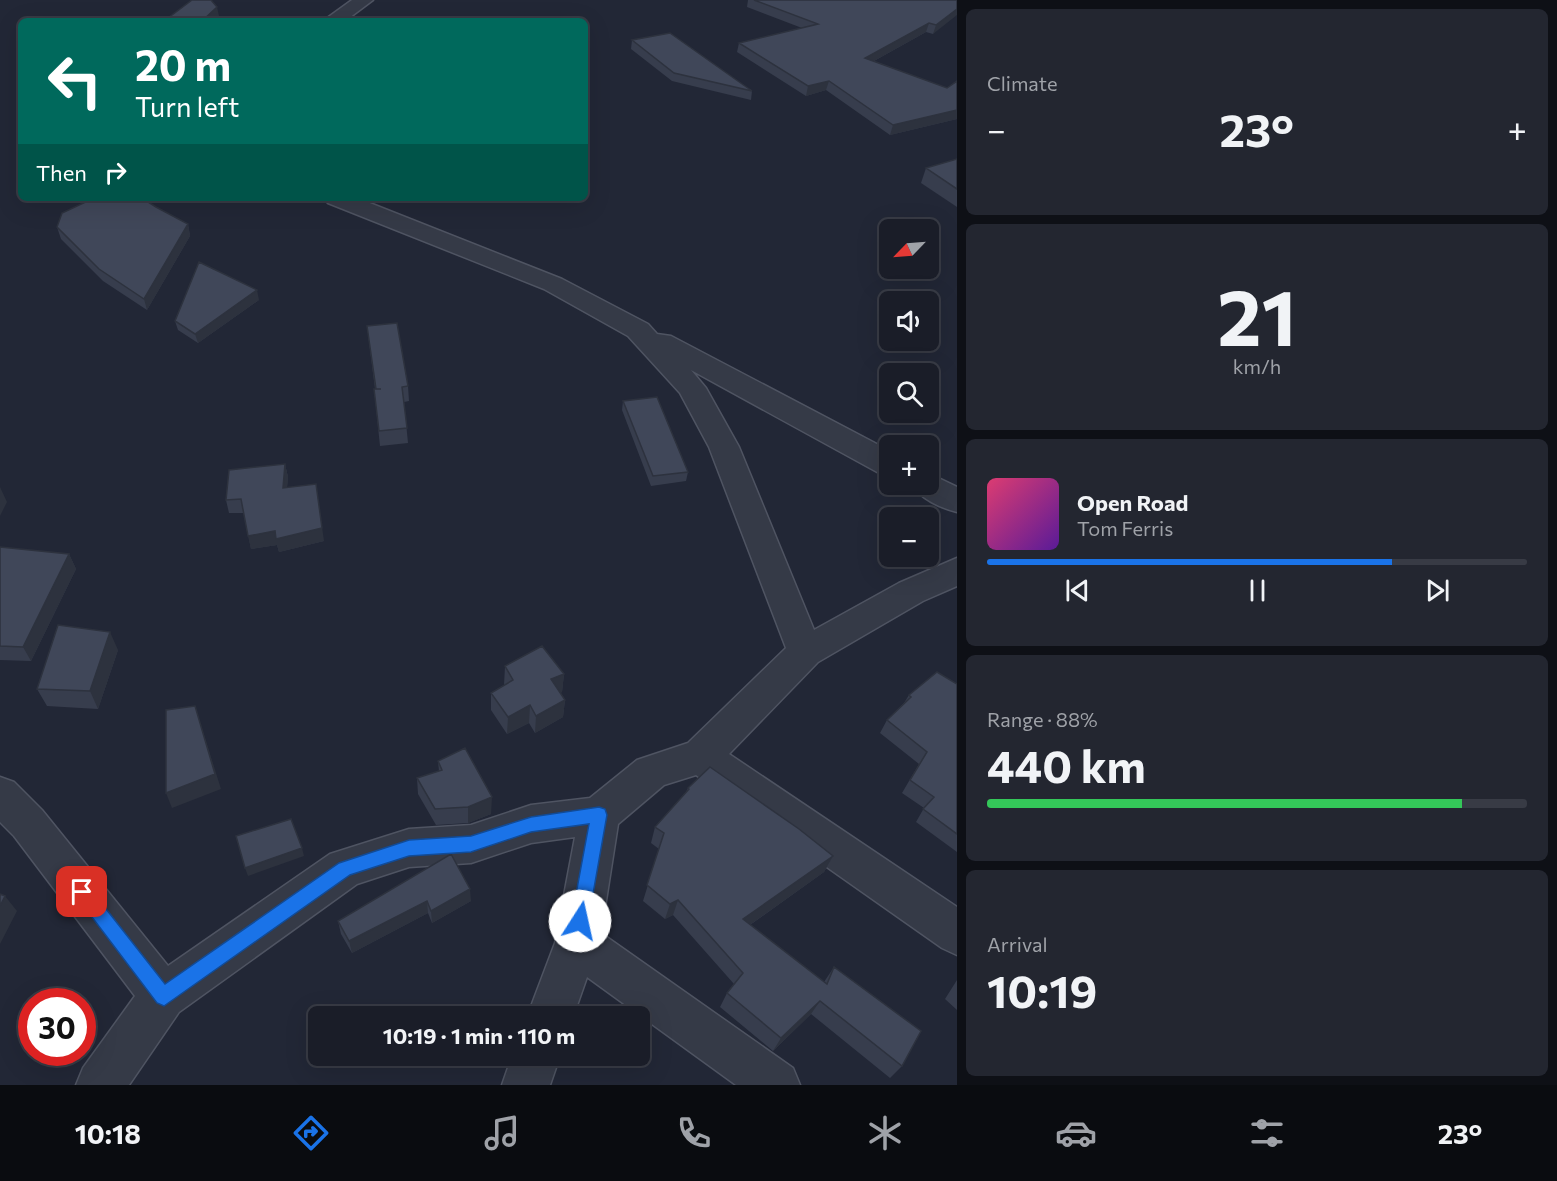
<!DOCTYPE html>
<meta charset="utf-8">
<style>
body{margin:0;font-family:Commissioner,sans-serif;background:#232630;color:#f1f3f6;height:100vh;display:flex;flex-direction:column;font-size:22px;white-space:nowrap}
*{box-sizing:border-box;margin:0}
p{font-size:20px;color:#9fa2a8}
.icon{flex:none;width:33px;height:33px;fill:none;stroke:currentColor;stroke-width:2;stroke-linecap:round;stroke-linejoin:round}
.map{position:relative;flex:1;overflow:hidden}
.drawer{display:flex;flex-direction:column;gap:9px;padding:9px;background:#0e1016;width:600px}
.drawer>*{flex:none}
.top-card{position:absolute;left:18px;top:18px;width:570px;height:183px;border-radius:9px;box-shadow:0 6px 24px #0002,0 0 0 2px #383b45;background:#00695c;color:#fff;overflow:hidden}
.needle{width:39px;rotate:245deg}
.buttons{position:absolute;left:879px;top:219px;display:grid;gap:12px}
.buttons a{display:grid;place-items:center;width:60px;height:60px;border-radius:9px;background:#1a1d28;box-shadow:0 6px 24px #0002,0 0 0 2px #383b45;font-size:30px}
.speed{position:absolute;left:18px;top:988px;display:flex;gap:12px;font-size:30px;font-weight:700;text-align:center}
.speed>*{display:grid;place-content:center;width:78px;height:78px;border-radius:50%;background:#1a1d28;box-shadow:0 6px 24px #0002,0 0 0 2px #383b45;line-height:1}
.speed .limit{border:9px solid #d22;background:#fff;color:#111}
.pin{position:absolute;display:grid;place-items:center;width:51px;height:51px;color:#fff;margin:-26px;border-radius:12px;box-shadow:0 3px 9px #0006}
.me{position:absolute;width:66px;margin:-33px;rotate:10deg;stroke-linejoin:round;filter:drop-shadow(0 0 4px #0008)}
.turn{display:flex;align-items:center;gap:21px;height:126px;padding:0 18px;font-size:27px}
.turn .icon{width:78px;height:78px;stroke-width:2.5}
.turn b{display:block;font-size:42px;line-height:51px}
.then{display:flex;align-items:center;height:57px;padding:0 18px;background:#0003;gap:12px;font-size:22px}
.big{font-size:45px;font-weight:700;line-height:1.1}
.drawer .card{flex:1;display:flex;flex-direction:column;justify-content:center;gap:9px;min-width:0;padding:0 21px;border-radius:9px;background:#232630}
.drawer .dial{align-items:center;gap:0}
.dial b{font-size:78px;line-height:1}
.song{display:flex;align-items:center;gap:18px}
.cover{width:72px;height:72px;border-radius:9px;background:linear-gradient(135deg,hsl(340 70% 55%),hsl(270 70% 35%))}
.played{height:6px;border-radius:3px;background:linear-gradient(90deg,#1a73e8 75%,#383b45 75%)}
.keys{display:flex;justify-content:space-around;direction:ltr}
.heat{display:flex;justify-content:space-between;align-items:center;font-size:33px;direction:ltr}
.charge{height:9px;border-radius:4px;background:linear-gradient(90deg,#34c759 88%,#383b45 0)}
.trip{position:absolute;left:308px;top:1006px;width:342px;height:60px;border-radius:9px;background:#1a1d28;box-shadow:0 6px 24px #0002,0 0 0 2px #383b45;font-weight:700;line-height:60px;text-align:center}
.tab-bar{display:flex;height:96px;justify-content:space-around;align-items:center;background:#0a0c10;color:#9fa2a8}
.tab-bar .icon{width:42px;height:42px}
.tab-bar .active{color:#1a73e8}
.tab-bar b{font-size:27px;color:#f1f3f6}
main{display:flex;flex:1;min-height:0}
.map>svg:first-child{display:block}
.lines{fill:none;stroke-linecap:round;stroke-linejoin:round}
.street-casing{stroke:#4f5462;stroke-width:3}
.street{fill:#353a47;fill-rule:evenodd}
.wall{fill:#373d4d}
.shaded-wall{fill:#2d323e}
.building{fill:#404759;stroke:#2d323e;stroke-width:1.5}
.route{fill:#1a73e8;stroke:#114b97;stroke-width:1.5}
</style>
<main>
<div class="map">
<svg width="957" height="1085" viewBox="0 0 957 1085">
<rect width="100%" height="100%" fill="#222736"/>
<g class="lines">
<defs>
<path id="street" d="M 352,0 L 373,0 L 345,21 L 323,21 Z
M 324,198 L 357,198 L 562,279 L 648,324 L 657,334 L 671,336 L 890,451 L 890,476 L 879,473 L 691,370 L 706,388 L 739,447 L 814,630 L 899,583 L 957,558 L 957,586 L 923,601 L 818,662 L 729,754 L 957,907 L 957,955 L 942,948 L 696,775 L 664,785 L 618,824 L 601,933 L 793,1068 L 800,1085 L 736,1085 L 587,977 L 573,1017 L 527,1017 L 555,943 L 575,837 L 531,843 L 471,863 L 409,867 L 357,884 L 179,1012 L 129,1085 L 76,1085 L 83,1068 L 135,996 L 14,836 L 0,822 L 0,777 L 14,782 L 42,810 L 168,966 L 330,854 L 409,829 L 471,825 L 531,805 L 590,798 L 637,760 L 688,743 L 786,648 L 709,447 L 680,393 L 628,336 L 544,289 L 328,203 Z
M 928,473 L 957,487 L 957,512 C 941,508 920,499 912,484 L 928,484 Z
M 512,1056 L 560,1056 L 550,1085 L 502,1085 Z"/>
</defs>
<use href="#street" class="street-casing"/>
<use href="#street" class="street"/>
</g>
<path class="wall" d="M 748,0 L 957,0 L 933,34 L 926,32 L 874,61 L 947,88 L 957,81 L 957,119 L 890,135 L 826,90 L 806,96 L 737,52 L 739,43 L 802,28 L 747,7 Z
M 632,40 L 752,91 L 751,100 L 672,81 L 631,49 Z
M 957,159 L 957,207 L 921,183 L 926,168 Z
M 156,207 L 188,224 L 190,236 L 147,310 L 103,281 L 61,239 L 57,227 Z
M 259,300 L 198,343 L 178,330 L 175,321 Z
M 367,326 L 408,386 L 409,401 L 404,402 L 408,443 L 380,446 L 374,389 L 375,389 Z
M 623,401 L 688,472 L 686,481 L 651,486 L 622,410 Z
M 285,464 L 288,477 L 287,487 L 324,541 L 279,552 L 277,545 L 251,549 L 244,513 L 229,513 L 226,500 Z
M 0,547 L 69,554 L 76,569 L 31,661 L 0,660 Z
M 118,650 L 98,709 L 47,706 L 37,689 Z
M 505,666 L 564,674 L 562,692 L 560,693 L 565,700 L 563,717 L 535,733 L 529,723 L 507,734 L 491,710 L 491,693 L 504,685 Z
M 957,684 L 957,852 L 916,822 L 924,808 L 902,793 L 919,764 L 880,733 L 887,720 L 904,703 L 909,695 Z
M 438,761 L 491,814 L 468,823 L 436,825 L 418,794 L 417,778 L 439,771 Z
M 688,788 L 833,856 L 824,872 L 750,925 L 824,982 L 834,967 L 902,1066 L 890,1078 L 811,1014 L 773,1051 L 720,1007 L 727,993 L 734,984 L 673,915 L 665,919 L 643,901 L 659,849 L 651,843 L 655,827 L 686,792 Z
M 451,854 L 471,901 L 432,923 L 428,913 L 352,953 L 341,934 L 338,921 Z
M 957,980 L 957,1010 L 945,999 Z"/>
<path class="shaded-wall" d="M 217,7 L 219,16 L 213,21 L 202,21 Z
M 957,9 L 957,15 L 933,34 L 936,25 Z
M 929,23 L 926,32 L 863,67 L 865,58 Z
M 829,81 L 826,90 L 806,96 L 808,86 Z
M 957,110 L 957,119 L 890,135 L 893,125 Z
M 188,224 L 190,236 L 147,310 L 144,299 Z
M 257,290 L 259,300 L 198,343 L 195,334 Z
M 285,464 L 288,477 L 286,501 L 283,488 Z
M 316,484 L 324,541 L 279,552 L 277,545 L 251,549 L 248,536 Z
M 0,487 L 7,502 L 0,516 Z
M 69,554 L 76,569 L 31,661 L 23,647 Z
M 110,632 L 118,650 L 98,709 L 90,691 Z
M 564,674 L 562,692 L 550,697 L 551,679 Z
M 565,700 L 563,717 L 535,733 L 536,716 Z
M 530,705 L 529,723 L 507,734 L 508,717 Z
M 195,706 L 221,789 L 172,808 L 166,793 Z
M 492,797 L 491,814 L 468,823 L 468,807 Z
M 302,848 L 304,856 L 248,876 L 245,868 Z
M 833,856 L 824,872 L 737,934 L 743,919 Z
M 470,889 L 471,901 L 432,923 L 431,911 Z
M 5,896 L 17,911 L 0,944 L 0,906 Z
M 678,900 L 673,915 L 665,919 L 670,904 Z
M 427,901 L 428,913 L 352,953 L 349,941 Z
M 820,1001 L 811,1014 L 773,1051 L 781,1038 Z"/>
<path class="building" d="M 192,0 L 211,0 L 217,7 L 202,21 L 164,21 Z
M 754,0 L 957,0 L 957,9 L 936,25 L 929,23 L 865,58 L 947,88 L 957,81 L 957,110 L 893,125 L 829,81 L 808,86 L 739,43 L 818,24 Z
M 670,33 L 752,91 L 674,73 L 632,40 Z
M 957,159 L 957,189 L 926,168 Z
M 94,198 L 142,198 L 156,207 L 188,224 L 144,299 L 99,269 L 57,227 L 62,213 Z
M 199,262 L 257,290 L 195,334 L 175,321 Z
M 397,323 L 408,386 L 402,387 L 407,428 L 379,431 L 374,389 L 381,389 L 376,389 L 367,326 Z
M 657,397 L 688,472 L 653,476 L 623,401 Z
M 285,464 L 283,488 L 316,484 L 322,528 L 276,539 L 275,531 L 248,536 L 241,499 L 226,500 L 229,470 Z
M 0,547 L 69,554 L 23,647 L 0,646 Z
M 58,625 L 110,632 L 90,691 L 37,689 Z
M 542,646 L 564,674 L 551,679 L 565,700 L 536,716 L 530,705 L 508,717 L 491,693 L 513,680 L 505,666 Z
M 937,672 L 957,684 L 957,834 L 923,809 L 934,797 L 910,780 L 927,752 L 887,720 L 911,697 L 909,695 Z
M 195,706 L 215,774 L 166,793 L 166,710 Z
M 465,748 L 492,797 L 468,807 L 435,809 L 417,778 L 442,770 L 438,761 Z
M 710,767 L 799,829 L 833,856 L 743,919 L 827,984 L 834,967 L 921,1031 L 902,1066 L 820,1001 L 781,1038 L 727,993 L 743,973 L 678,900 L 670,904 L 647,885 L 664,833 L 655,827 L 689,789 L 688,788 Z
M 291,819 L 302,848 L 245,868 L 236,836 Z
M 451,854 L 470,889 L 431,911 L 427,901 L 349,941 L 338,921 Z
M 0,894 L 5,896 L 0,906 Z"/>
<path class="route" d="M 599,807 L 605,809 L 607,815 L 587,928 L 580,930 L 574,928 L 571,921 L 589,824 L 531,832 L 471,852 L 409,856 L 350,875 L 164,1006 L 157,1003 L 73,892 L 76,886 L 82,884 L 88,886 L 165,984 L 339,863 L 409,840 L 471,836 L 531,817 Z"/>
</svg>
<div class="buttons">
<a><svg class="needle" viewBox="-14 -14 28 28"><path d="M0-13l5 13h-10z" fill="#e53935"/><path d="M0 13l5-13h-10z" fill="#9fa2a8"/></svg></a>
<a><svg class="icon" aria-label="sound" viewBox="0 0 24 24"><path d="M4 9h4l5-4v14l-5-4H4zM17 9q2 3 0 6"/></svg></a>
<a><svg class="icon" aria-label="search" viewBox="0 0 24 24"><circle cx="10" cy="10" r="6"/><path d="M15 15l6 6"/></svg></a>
<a>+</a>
<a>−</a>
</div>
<div class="speed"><div class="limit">30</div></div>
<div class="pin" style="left:82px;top:892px;background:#d93025"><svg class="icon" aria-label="arrive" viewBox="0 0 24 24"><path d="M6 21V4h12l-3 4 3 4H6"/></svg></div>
<svg class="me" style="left:580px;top:921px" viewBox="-20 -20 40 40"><circle r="19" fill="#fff"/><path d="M0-13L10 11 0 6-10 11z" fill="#1a73e8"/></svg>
<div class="trip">10:19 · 1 min · 110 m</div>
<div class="top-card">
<div class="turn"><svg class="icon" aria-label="left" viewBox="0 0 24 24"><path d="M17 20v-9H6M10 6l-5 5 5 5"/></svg><div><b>20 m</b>Turn left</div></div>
<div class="then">Then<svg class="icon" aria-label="right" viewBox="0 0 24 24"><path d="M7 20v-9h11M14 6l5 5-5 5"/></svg></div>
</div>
</div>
<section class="drawer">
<div class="card"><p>Climate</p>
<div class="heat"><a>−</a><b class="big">23°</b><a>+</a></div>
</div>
<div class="card dial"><b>21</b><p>km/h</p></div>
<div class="card">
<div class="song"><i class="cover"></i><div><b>Open Road</b><p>Tom Ferris</p></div></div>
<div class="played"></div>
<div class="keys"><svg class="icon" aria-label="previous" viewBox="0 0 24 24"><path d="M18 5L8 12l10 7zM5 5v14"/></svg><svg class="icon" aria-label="pause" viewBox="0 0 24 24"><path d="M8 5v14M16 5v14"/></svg><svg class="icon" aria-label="next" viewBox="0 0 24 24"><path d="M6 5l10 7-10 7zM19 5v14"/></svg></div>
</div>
<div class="card"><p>Range · 88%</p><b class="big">440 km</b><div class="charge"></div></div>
<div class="card"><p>Arrival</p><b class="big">10:19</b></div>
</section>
</main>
<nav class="tab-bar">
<b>10:18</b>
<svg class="icon active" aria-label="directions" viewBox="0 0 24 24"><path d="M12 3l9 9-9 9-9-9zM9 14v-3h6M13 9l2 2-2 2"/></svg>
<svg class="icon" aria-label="music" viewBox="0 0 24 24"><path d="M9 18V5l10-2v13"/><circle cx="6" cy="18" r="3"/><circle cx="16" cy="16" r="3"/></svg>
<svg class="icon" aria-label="phone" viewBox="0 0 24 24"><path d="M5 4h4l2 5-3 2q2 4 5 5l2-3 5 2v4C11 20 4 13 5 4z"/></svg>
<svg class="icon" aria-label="climate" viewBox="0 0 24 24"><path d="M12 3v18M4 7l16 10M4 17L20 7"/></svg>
<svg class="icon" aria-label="car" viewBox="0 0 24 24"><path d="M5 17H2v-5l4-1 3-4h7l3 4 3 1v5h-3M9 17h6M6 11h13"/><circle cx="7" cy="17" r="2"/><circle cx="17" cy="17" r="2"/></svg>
<svg class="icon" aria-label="filters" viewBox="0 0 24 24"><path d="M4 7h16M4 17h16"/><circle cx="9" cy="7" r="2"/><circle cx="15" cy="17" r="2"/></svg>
<b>23°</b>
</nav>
